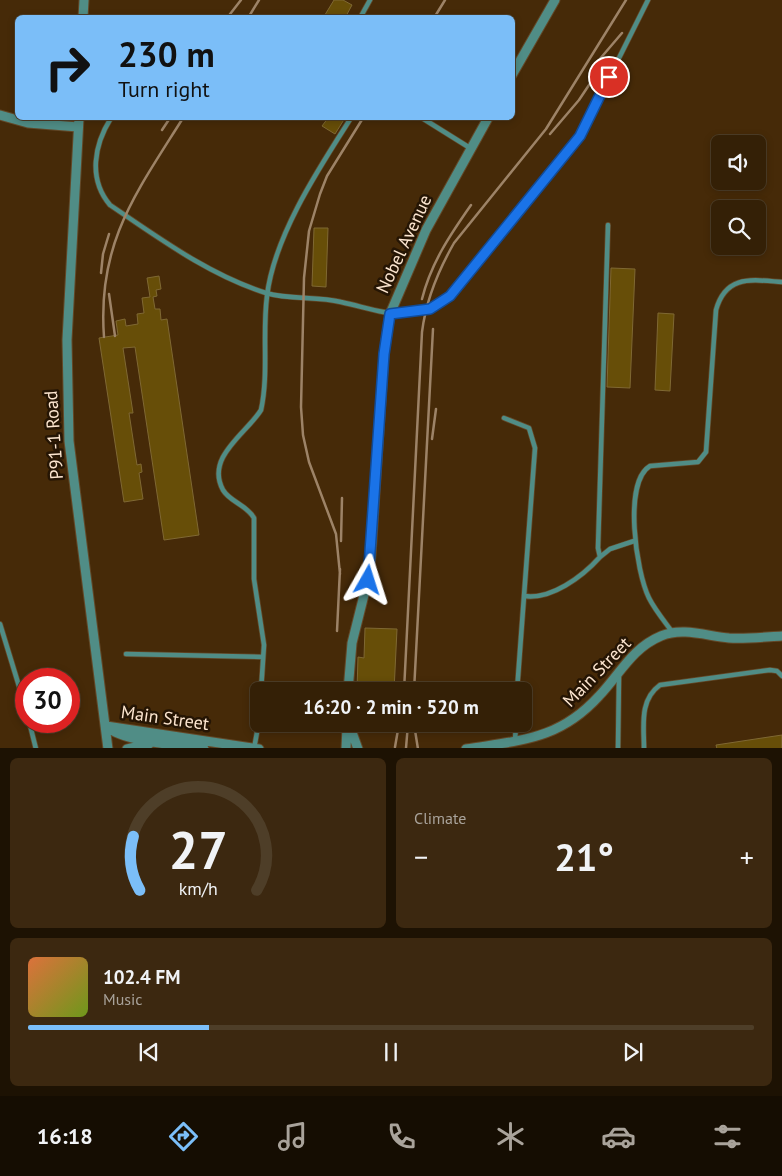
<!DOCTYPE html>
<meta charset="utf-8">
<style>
body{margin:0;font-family:"PT Sans",sans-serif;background:#3c2810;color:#f1f3f6;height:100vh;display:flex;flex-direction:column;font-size:19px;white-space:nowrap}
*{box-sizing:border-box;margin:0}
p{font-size:16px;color:#a9a39b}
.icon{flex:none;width:28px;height:28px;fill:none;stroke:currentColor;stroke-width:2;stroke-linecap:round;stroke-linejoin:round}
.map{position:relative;height:748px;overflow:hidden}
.sheet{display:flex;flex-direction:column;gap:10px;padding:10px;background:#1d1203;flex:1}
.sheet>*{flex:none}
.hud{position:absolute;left:15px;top:15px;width:500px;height:105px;border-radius:8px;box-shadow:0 2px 8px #0003,0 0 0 1px #4e3e28;background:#7bbef8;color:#111;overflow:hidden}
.buttons{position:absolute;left:711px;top:135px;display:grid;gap:10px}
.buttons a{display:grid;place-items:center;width:55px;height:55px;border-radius:8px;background:#342006;box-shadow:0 2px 8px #0003,0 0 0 1px #4e3e28;font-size:25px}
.speed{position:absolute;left:15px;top:668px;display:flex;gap:10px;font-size:25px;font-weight:700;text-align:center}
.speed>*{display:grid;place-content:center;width:65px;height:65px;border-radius:50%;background:#342006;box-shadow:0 2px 8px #0003,0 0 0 1px #4e3e28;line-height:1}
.speed .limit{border:8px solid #d22;background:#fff;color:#111}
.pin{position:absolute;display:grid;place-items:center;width:42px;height:42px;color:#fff;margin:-21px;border:2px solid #fff;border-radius:50%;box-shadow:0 1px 5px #0007}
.me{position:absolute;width:55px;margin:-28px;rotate:6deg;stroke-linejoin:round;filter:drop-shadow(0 0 4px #0008)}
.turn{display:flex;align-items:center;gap:18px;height:105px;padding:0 20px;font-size:22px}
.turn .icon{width:65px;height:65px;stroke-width:2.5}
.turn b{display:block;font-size:35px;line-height:42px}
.big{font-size:38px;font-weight:600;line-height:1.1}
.sheet .widget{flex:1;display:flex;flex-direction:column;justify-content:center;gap:8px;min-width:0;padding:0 18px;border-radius:8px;background:#3c2810}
.sheet .dial{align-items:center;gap:0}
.dial svg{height:130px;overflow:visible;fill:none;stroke:#4e3e28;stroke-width:7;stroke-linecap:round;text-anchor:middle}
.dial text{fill:#f1f3f6;stroke:none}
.song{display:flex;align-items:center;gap:15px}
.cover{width:60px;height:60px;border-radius:8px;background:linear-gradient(135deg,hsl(20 70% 55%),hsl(80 70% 35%))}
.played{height:5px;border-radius:2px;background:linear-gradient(90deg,#7bbef8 25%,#4e3e28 25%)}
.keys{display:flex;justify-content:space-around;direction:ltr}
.heat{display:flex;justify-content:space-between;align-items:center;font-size:28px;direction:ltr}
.sheet .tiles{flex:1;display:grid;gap:10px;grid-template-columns:1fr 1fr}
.widget:last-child{grid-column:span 2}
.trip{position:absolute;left:250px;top:682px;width:282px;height:50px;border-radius:8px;background:#342006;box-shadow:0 2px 8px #0003,0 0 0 1px #4e3e28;font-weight:600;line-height:50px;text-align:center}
.dock{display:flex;height:80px;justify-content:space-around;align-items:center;background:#150d02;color:#a9a39b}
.dock .icon{width:35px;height:35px}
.dock .on{color:#7bbef8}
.dock b{font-size:22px;color:#f1f3f6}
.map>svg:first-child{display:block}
.building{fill:#674e08;stroke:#7f6833}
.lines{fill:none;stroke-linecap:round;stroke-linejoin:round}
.service-casing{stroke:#634828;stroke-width:6}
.minor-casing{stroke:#634828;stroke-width:11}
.service{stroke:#508d86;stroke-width:4.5}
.minor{stroke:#508d86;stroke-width:9}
.rail{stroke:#9d8367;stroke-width:2.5}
.route-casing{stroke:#114b97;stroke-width:12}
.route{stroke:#1a73e8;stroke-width:9}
.labels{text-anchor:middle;stroke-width:5;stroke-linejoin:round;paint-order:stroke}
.street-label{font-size:18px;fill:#fce5cf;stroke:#251504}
</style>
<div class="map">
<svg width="782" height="749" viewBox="0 0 782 749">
<rect width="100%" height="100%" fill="#462a08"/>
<path class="building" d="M 334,0 L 343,0 L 352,5 L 345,18 L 323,18 Z
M 328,118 L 345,118 L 335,134 L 322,126 Z
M 314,228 L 328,228 L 326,287 L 312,286 Z
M 611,268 L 635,269 L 630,388 L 607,387 Z
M 159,276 L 161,289 L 156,290 L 157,296 L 153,297 L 155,309 L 160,309 L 161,320 L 167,319 L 199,535 L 164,540 L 135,347 L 123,348 L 133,413 L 129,413 L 137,465 L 141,464 L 142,472 L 139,473 L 143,499 L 124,502 L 99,338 L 118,335 L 116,321 L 125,319 L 126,326 L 138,324 L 137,314 L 144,313 L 142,298 L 150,297 L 147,278 Z
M 658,313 L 674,314 L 670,391 L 655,390 Z
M 365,628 L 397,629 L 394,691 L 357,690 L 358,657 L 364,658 Z
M 782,735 L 782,749 L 717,749 L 716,745 Z"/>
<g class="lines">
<defs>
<path id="service" d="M 360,18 L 370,0
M 111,118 C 94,145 88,179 110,205 C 159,238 209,275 266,293 C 290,300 317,296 341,302 C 386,312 407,325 450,296 L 580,136 L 648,0
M 422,118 L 470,148
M 504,418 L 529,428 L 535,448 L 524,596
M 600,557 L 610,549 L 634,541
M 0,624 L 26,709
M 673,633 C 665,622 655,610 649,598 C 636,572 623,482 650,466 L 698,462 L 706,452 L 716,310 C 726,274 753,280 782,282
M 126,654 L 263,657
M 261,691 L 264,645 L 254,579 L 254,518 C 247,505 230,502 223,490 C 205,457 247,433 261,410 C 269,373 262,334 267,296 C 274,236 319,168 351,118
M 517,691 L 524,596 C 551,600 582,577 600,557 L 598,548 L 608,225
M 29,721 L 36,749
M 515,741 L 516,724
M 254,749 L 259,721
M 618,749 L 619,675
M 644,749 C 644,726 639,700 660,685 L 770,670 L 777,671 L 782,676"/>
<path id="minor" d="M 83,18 L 84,0
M 512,75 L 555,0
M 0,115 L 28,123 L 78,127
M 79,118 L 67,340 L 69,441 L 108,749
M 348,691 L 352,643 L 370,571 L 384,354 L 390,314 L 426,230 L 488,118
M 349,724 L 358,749
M 106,726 L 259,749
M 107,727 C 125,742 179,745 204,749
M 127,749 L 149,744
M 346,749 L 347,726
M 466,749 C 521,740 559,740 599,696 C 620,674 632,648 661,636 C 682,627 707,636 729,638 C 746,639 765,637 782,636"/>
</defs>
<use href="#service" class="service-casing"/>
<use href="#minor" class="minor-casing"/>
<use href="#service" class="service"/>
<use href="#minor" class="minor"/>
<path class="rail" d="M 227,18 L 241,0
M 248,18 L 259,0
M 434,18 L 445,0
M 599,60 L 622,33
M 162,130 L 170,118
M 550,134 L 579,100 L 607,58
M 101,273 L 103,254 L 109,234
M 109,294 L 115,336
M 422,299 C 431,263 450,235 471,205
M 104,337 C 97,243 136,193 183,118
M 432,439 L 436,409
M 341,541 L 342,498
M 340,574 L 336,534 L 309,462 L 303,435 L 301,407 L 304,278 L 309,231 L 320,194 L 327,176 L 363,118
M 337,631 L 340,569
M 404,691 L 422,332 C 426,300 438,271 454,243 L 546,129 L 626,0
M 414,691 L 433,329
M 414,724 L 418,749
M 395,747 L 399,724
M 406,748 L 408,724"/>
</g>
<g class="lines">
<defs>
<path id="route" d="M 368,580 L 384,354 L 390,314 L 430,309 L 450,296 L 580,136 L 609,77"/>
</defs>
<use href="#route" class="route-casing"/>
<use href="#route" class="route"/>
</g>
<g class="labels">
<g class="street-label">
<text transform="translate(404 244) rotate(-65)" y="6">Nobel Avenue</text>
<text transform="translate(54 435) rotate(-94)" y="6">P91-1 Road</text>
<text transform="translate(597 672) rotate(-46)" y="6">Main Street</text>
<text transform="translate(165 718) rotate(8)" y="6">Main Street</text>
</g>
</g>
</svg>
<div class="buttons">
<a><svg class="icon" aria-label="sound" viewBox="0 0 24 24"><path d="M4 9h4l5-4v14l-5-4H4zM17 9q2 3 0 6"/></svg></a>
<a><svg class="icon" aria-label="search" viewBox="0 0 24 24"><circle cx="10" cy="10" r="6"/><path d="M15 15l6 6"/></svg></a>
</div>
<div class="speed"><div class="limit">30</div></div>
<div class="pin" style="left:609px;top:77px;background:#d93025"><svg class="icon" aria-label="arrive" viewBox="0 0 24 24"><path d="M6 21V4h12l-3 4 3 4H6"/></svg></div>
<svg class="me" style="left:368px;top:580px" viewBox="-20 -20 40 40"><path d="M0-17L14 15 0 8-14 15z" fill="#1a73e8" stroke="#fff" stroke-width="4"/></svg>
<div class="trip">16:20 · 2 min · 520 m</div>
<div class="hud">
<div class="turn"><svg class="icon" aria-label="right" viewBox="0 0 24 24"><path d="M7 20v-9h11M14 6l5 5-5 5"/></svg><div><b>230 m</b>Turn right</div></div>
</div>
</div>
<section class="sheet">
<div class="tiles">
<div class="widget dial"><svg viewBox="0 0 100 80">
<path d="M14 69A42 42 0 1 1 86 69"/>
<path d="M14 69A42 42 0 0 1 10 36" stroke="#7bbef8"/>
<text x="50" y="56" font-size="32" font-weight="700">27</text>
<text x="50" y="72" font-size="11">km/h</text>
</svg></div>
<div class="widget"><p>Climate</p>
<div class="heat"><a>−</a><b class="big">21°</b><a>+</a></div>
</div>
<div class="widget">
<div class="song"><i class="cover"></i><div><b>102.4 FM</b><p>Music</p></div></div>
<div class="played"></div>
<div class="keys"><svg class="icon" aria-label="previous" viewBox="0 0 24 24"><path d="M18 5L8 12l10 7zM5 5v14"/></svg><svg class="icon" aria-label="pause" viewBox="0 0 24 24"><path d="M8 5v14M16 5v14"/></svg><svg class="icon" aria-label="next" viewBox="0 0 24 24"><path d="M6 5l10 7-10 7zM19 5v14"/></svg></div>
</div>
</div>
</section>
<nav class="dock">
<b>16:18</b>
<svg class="icon on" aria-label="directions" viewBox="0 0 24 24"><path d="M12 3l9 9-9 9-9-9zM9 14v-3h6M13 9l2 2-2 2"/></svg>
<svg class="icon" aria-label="music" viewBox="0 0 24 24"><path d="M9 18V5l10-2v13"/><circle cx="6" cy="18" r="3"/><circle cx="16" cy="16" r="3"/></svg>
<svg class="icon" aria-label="phone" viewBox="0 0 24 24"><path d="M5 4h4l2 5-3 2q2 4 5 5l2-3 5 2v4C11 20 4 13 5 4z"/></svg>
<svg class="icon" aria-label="climate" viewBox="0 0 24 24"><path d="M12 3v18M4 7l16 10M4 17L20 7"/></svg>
<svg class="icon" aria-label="car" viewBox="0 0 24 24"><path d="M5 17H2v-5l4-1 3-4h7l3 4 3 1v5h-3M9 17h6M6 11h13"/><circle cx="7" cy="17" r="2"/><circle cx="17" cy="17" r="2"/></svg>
<svg class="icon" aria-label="filters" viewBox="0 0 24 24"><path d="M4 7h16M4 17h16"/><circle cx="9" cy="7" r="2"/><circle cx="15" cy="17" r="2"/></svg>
</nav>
